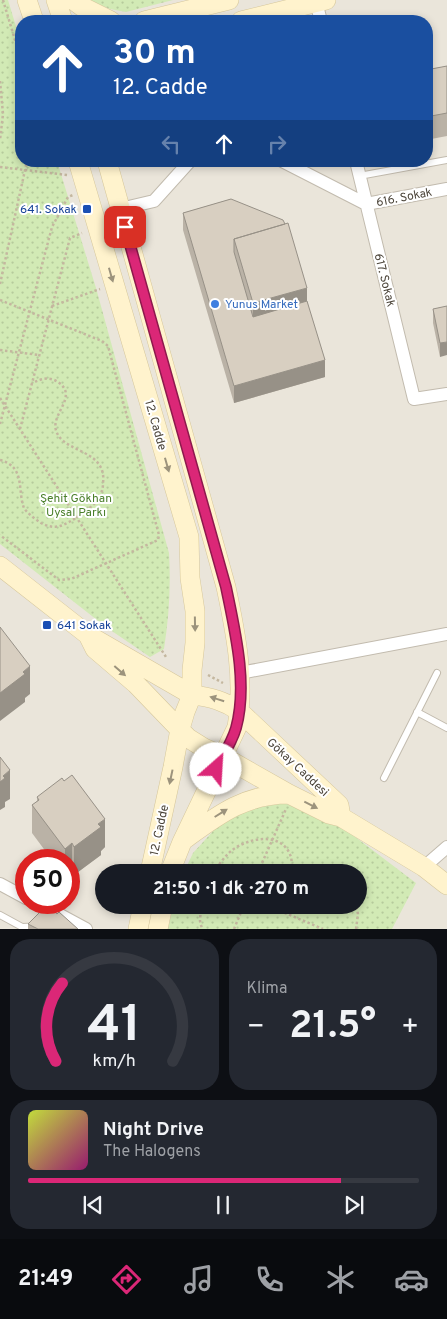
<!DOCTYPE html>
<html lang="tr">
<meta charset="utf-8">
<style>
body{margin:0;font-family:Overpass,sans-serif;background:#242831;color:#f1f3f6;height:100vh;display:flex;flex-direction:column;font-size:19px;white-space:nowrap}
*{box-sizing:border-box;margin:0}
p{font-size:16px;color:#9ea1a6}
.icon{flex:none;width:28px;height:28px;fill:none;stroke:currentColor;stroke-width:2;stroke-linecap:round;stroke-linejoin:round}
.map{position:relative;height:929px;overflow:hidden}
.side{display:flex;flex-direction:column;gap:10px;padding:10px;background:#0d0f14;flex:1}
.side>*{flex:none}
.hud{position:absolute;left:15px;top:15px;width:418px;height:152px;border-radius:20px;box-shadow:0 2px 8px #0003;background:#1a4fa0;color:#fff;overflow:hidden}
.speed{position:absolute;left:15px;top:849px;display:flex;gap:10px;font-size:25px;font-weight:700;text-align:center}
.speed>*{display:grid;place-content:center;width:65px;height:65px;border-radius:50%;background:#171b24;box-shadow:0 2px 8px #0003;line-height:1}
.speed .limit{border:8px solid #d22;background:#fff;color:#111}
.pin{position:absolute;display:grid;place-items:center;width:42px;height:42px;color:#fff;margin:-21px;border-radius:10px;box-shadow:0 2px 8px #0006}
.me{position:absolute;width:55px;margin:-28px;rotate:26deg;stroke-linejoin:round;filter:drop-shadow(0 0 4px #0008)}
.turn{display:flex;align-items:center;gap:18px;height:105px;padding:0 15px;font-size:22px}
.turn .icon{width:65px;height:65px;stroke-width:2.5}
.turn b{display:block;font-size:35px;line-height:42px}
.lanes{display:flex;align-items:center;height:48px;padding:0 15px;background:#0003;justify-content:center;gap:25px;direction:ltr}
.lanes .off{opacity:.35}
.big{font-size:38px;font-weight:700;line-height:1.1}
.side .tile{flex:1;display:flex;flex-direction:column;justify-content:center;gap:8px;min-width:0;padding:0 18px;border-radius:20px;background:#242831}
.side .dial{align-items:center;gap:0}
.dial svg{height:130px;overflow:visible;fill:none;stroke:#363941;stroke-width:7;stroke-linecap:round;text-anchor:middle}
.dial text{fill:#f1f3f6;stroke:none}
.song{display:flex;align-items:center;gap:15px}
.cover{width:60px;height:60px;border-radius:8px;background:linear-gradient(135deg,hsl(70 70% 55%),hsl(320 70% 35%))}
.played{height:5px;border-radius:2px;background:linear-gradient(90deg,#db2777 80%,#363941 80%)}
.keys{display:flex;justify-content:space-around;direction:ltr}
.heat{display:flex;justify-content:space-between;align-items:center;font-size:28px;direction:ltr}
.side .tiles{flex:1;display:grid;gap:10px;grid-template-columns:1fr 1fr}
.tile:last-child{grid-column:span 2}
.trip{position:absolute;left:95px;top:864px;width:272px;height:50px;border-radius:25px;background:#171b24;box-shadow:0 2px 8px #0003;font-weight:700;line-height:50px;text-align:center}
.tab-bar{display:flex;height:80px;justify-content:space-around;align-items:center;background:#090b0e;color:#9ea1a6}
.tab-bar .icon{width:35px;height:35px}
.tab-bar .selected{color:#db2777}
.tab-bar b{font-size:22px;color:#f1f3f6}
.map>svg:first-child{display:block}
.residential{fill:#eae5da;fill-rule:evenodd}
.park{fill:url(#park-dots)}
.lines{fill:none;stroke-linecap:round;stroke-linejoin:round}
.lane-casing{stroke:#c2bbae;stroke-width:8}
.street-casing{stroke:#c2bbae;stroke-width:14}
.secondary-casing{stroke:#d6c79b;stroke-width:20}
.path{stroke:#c4b79f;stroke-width:2.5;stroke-dasharray:2.5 2.5;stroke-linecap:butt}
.lane{stroke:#fff;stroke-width:6}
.street{stroke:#fff;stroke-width:12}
.secondary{stroke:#fff3cd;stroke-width:19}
.wall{fill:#bab2a6}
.shaded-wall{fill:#979187}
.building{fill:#d8cfc1;stroke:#979187}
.oneway{fill:#9c937c}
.route-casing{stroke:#8e194d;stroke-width:12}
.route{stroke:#db2777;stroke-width:9}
.transit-dot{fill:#1a4fb4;stroke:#fff;stroke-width:2}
.shop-dot{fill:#3f7fe0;stroke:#fff;stroke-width:2}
.labels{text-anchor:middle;stroke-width:4;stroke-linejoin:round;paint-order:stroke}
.street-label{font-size:12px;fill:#4b4439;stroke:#fff}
.transit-label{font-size:12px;fill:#164399;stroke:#fff;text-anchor:end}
.shop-label{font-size:12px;fill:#366cbe;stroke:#fff;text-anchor:start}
.park-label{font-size:12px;fill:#4a7f2a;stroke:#fff}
</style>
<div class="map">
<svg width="447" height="929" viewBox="0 0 447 929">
<defs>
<pattern id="park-dots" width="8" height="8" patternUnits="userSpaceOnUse" patternTransform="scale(1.25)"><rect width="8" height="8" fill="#d2eab5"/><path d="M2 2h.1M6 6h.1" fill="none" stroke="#b6ca9c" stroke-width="1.8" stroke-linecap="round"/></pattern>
</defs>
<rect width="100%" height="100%" fill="#f6f3ec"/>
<path class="residential" d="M 0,0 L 447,0 L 447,929 L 0,929 ZM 21,21 L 426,21 L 426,161 L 21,161 ZM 26,860 L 69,860 L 69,902 L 26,902 ZM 104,872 L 359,872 L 359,905 L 104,905 Z"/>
<path class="park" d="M 0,0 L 8,0 L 21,43 L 21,161 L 57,161 L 96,288 L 169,553 C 171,586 169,617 164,649 L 150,657 L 106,627 L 0,544 Z
M 88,0 L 173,0 L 126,12 L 110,9 Z
M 283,803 L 312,811 L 346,830 L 416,883 L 392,929 L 168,929 L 173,905 L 359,905 L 359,872 L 184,872 L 193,853 L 215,829 L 238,811 Z"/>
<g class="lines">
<defs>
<path id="lane" d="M 359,176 L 447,160
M 417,712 L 447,728
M 384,778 L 437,673
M 0,915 L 22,927 L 46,926 L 52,929"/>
<path id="street" d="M 316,2 L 321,21
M 282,161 L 366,204 L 447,189
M 356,161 L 414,399 L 447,394
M 120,209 L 154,201 L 190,161
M 240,673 L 447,634
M 424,867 L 447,847
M 0,884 L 26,898
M 36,902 L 86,929"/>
<path id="secondary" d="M 27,0 L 34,21
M 56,0 L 63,21
M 73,0 L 81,6 L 111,21
M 144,21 L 229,0
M 241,21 L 326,0
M 78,161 L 189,537 L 190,578 L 195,611 L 195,643 L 192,670 L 192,695 L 185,712 L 180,729 L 173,767 L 150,872
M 107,161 L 226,587 C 236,634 245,680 237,727 L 182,842 L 170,872
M 0,566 L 88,635 L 192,695 C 211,697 224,701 239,711 L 339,805 L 341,817
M 88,635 L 95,649 L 136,684 L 188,738 L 204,748 L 222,756 L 289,794 L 329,814 L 341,817 L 424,867 L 447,885
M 185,839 C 218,815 245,794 289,794
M 138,929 L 143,905
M 158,929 L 163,905"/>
</defs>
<use href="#lane" class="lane-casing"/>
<use href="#street" class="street-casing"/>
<use href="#secondary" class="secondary-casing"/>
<path class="path" d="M 3,0 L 21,60
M 0,81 L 3,114 L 0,140
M 0,167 L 67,175
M 0,284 L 27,161
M 0,300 L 102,341 L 108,346 L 159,535 L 158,540 L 71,579 L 59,580 L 0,535
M 52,306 L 100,289
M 0,350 L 39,355
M 0,398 L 166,657
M 0,424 L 52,227 L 68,197 L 73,195
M 20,429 L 70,238 L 82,233
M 0,460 C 26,467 17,490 24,508 C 28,514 35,519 41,523 C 47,526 53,528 60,526 C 69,524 91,508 97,501 C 101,495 103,490 103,483 C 107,450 66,453 57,433 C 48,415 80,397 58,382 C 49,376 41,379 32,383
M 208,675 L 223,683
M 213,872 C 219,865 224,857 231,851 C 247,838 282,830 291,857 C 292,862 292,868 292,872
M 258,872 L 286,809
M 201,905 L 200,921 L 202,929
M 266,905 L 323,929
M 234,929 L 244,905
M 356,929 L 358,914 L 356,905"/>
<use href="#lane" class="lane"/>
<use href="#street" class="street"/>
<use href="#secondary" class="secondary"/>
</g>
<path class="wall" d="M 447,66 L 447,136 L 426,140 L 426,70 Z
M 231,199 L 307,301 L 325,377 L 234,403 L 183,230 L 183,213 Z
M 447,306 L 440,357 L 433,323 L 433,309 Z
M 37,797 L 105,847 L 101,851 L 101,855 L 74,875 L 72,872 L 69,860 L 52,860 L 32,833 L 32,805 L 37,801 Z
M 57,914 L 78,929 L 28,929 L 28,924 Z"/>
<path class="shaded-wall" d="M 307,288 L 307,318 L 253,334 L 253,303 Z
M 447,342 L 447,355 L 440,357 L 440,343 Z
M 325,360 L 325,377 L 234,403 L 234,386 Z
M 30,666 L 30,694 L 25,698 L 25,702 L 0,721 L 0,693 L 23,672 Z
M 10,770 L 10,799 L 5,802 L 5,807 L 0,810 L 0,782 L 3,776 Z
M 105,819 L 105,847 L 101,851 L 101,855 L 74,875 L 74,847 L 98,824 Z
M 72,843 L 72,872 L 69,874 L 69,860 L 65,860 L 65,849 Z"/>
<path class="building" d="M 447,66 L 447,113 L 426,117 L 426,70 Z
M 231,199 L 283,220 L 285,224 L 234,239 L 234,252 L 253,317 L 307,301 L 325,360 L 234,386 L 183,213 Z
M 288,223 L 307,288 L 253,303 L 234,239 Z
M 447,306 L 447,342 L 440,343 L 433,309 Z
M 0,627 L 30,666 L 23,672 L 25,674 L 0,693 Z
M 0,757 L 10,770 L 3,776 L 5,778 L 0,782 Z
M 72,775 L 105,819 L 98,824 L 101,827 L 74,847 L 72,843 L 65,849 L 32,805 L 39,800 L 37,797 L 62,778 L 64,781 Z
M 47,905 L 57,914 L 59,912 L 78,929 L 38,929 L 28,924 Z"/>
<defs><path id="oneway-solid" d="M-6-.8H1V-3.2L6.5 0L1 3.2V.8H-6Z" transform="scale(1.25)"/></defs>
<g class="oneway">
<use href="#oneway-solid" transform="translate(111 275) rotate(74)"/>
<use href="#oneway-solid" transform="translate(167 465) rotate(74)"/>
<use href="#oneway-solid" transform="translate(195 624) rotate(89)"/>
<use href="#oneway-solid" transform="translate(120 671) rotate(41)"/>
<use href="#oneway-solid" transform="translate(217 699) rotate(-163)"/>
<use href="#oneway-solid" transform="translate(171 777) rotate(102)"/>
<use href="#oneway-solid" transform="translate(311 805) rotate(27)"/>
<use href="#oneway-solid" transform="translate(221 813) rotate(-32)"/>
</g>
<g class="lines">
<defs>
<path id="route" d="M 125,227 L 226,587 C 235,631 248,684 236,728 C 232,742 223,756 216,769"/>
</defs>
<use href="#route" class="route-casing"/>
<use href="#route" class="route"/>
</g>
<g class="transit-dot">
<rect x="82" y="204" width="10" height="10" rx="2.5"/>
<rect x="42" y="620" width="10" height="10" rx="2.5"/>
</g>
<circle class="shop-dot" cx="215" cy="304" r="5"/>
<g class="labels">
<g class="street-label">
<text transform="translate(404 197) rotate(-11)" y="4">616. Sokak</text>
<text transform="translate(385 280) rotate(76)" y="4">617. Sokak</text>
<text transform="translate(156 425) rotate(74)" y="4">12. Cadde</text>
<text transform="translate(298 767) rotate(43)" y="4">Gökay Caddesi</text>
<text transform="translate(159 830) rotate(-78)" y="4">12. Cadde</text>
</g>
<g class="transit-label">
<text x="77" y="213">641. Sokak</text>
<text x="57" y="629" text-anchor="start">641 Sokak</text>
</g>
<g class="shop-label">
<text x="225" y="308">Yunus Market</text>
</g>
<g class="park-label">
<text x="76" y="502">Şehit Gökhan<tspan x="76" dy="14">Uysal Parkı</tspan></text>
</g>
</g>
</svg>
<div class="speed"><div class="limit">50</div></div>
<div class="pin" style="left:125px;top:227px;background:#d93025"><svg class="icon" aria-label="arrive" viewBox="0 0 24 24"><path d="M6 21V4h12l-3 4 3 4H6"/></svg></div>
<svg class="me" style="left:216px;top:769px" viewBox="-20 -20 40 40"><circle r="19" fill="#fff"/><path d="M0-13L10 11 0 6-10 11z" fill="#db2777"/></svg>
<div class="trip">21:50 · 1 dk · 270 m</div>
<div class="hud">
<div class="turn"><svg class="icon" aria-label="ahead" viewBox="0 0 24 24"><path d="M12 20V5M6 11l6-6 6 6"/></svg><div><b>30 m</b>12. Cadde</div></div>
<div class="lanes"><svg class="icon off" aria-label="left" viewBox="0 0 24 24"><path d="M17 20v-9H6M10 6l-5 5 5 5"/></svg><svg class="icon" aria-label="ahead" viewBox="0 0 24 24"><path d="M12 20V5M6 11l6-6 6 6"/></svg><svg class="icon off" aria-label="right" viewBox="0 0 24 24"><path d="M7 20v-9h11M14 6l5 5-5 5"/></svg></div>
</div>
</div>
<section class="side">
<div class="tiles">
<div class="tile dial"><svg viewBox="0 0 100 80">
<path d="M14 69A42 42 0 1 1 86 69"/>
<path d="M14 69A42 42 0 0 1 18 21" stroke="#db2777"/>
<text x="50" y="56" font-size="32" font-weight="700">41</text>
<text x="50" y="72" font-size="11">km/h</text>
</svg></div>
<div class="tile"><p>Klima</p>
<div class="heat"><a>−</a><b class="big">21.5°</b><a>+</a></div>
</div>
<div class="tile">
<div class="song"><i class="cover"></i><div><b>Night Drive</b><p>The Halogens</p></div></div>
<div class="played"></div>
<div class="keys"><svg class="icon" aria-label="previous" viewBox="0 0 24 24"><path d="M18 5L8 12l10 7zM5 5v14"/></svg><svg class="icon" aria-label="pause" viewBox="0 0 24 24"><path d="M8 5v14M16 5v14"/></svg><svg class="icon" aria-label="next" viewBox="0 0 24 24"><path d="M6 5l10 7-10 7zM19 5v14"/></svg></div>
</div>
</div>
</section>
<nav class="tab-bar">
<b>21:49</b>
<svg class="icon selected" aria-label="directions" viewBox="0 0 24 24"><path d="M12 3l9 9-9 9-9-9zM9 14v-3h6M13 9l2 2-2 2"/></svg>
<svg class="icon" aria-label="music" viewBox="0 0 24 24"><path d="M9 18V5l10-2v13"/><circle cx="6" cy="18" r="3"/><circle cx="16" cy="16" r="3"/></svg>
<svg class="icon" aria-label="phone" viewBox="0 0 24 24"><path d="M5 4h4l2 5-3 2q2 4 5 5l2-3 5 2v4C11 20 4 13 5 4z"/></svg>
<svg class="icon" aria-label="climate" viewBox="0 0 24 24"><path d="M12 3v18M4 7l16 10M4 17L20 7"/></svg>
<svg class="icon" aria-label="car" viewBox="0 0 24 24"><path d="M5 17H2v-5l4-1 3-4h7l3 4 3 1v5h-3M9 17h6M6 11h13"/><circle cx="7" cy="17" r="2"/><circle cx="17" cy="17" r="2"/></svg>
</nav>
